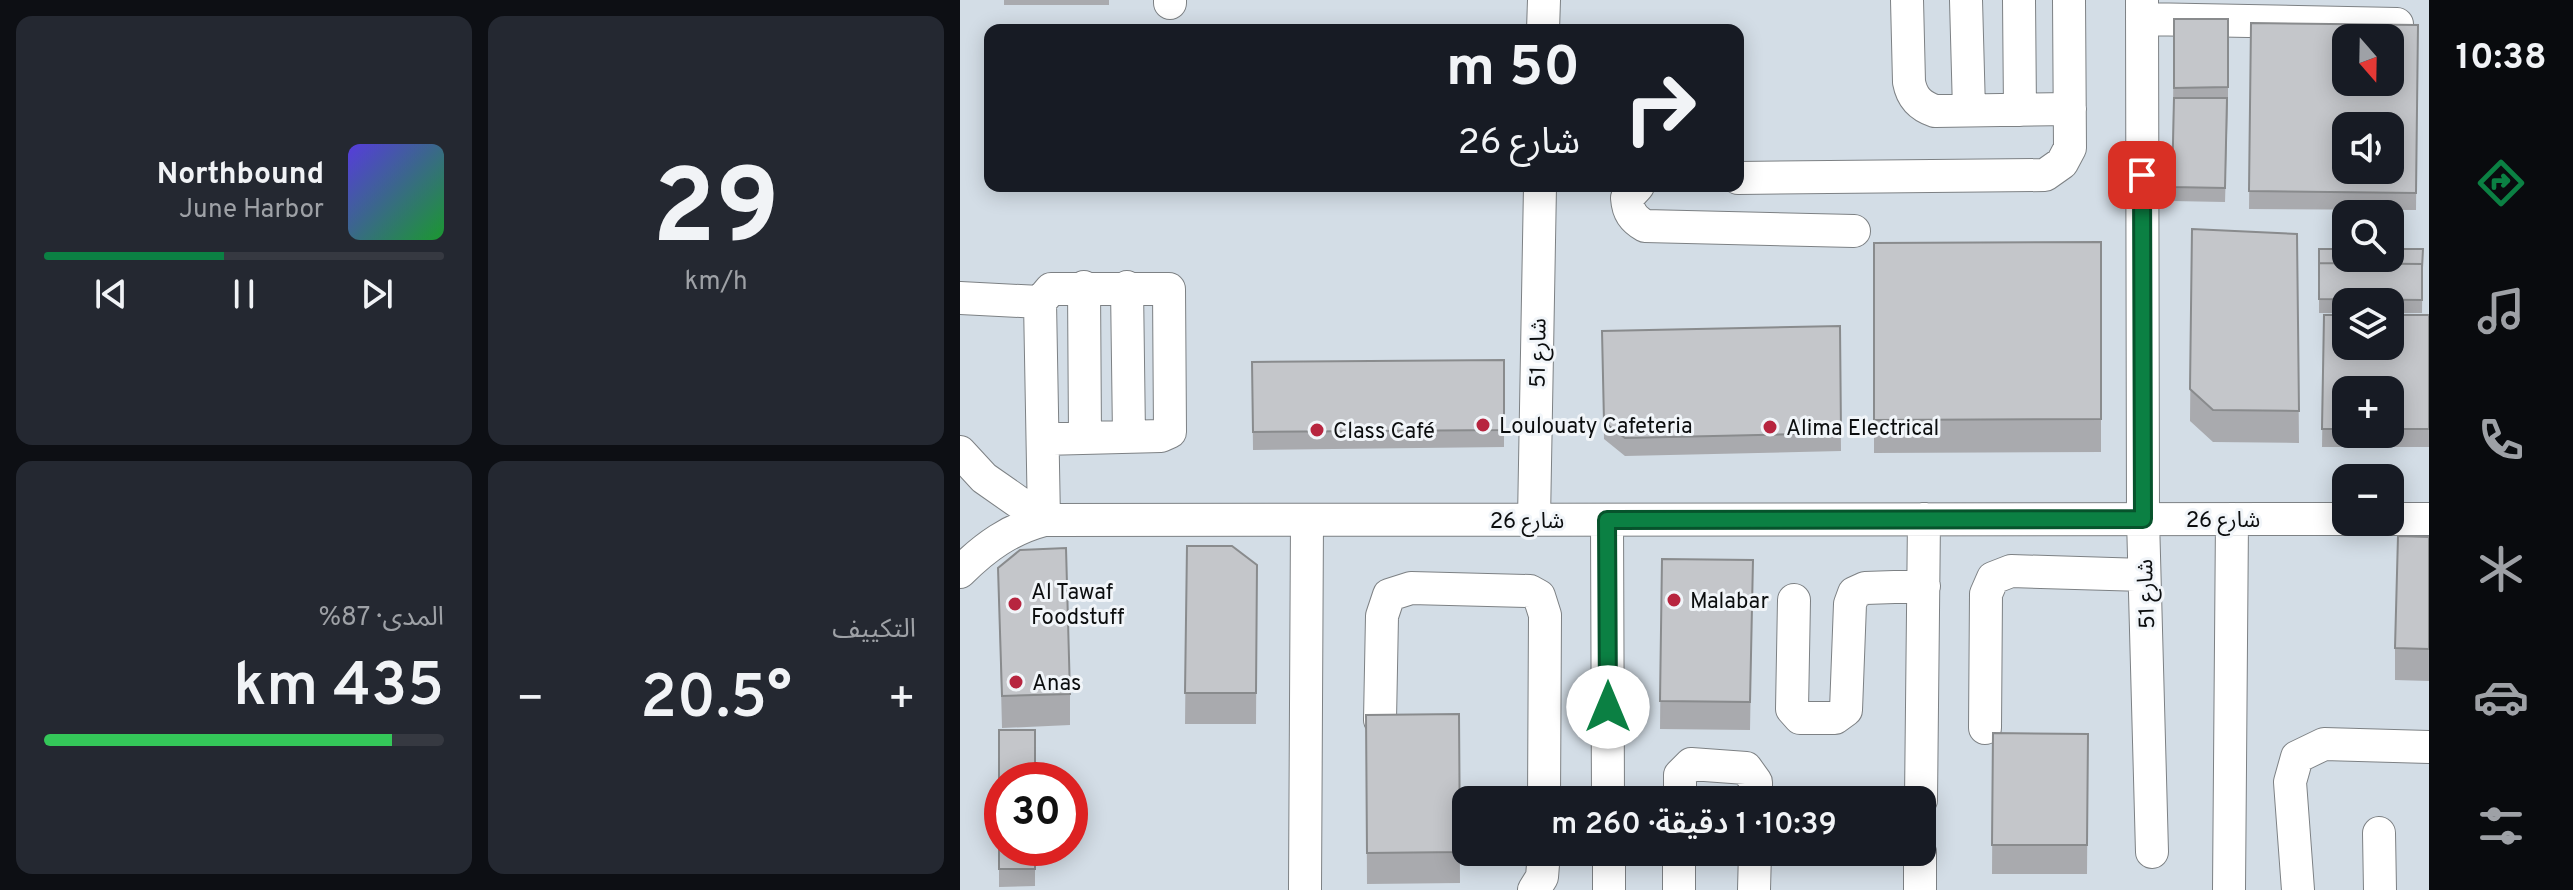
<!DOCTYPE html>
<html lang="ar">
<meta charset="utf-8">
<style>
body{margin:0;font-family:Overpass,"Noto Sans Arabic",sans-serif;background:#242831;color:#f1f3f6;direction:rtl;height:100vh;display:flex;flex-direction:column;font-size:30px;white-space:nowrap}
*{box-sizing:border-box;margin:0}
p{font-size:26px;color:#9ea1a6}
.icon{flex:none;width:44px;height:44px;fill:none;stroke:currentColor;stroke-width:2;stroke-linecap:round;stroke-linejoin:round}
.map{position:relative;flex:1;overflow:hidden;direction:ltr}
.drawer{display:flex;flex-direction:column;gap:16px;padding:16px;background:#0d0f14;width:960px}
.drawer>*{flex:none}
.guide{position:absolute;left:24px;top:24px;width:760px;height:168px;border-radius:16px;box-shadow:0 4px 20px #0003;direction:rtl;background:#171b24;color:#f1f3f6;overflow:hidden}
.needle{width:52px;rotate:160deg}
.fabs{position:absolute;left:1372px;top:24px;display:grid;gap:16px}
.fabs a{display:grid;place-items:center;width:72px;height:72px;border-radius:16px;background:#171b24;box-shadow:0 4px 20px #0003;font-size:40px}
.speed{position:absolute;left:24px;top:762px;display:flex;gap:16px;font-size:40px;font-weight:700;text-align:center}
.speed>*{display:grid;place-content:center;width:104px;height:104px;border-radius:50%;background:#171b24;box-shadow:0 4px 20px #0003;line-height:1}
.speed .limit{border:12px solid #d22;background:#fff;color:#111}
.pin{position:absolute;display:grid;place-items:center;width:68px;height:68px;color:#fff;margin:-34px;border-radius:16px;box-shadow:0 4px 12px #0006}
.me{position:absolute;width:88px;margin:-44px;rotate:0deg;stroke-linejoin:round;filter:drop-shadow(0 0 6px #0008)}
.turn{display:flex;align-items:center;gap:28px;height:168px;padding:0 32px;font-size:36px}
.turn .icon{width:104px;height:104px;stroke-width:2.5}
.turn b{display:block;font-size:56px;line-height:68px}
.big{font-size:60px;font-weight:600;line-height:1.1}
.drawer .card{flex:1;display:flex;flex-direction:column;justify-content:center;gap:12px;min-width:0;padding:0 28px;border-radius:16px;background:#242831}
.drawer .dial{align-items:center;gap:0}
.dial b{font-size:104px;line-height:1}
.song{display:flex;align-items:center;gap:24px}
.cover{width:96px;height:96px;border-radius:12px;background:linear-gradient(135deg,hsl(250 70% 55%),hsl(130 70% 35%))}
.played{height:8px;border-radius:4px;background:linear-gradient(90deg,#0b8043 45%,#363941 45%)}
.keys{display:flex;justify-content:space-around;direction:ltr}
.heat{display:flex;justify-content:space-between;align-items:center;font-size:44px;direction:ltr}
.charge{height:12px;border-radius:6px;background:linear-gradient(90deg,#34c759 87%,#363941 0)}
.drawer .tiles{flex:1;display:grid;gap:16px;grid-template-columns:repeat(2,1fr)}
.trip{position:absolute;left:492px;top:786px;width:484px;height:80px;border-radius:16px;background:#171b24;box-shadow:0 4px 20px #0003;font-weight:600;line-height:80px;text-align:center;direction:rtl}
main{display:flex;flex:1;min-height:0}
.menu{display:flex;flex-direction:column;width:144px;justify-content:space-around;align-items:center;background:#090b0e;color:#9ea1a6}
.menu .icon{width:56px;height:56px}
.menu .current{color:#0b8043}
.menu b{font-size:36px;color:#f1f3f6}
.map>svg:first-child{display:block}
.built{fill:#d3dde6;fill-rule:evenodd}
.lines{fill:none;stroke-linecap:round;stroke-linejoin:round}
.minor-casing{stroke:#7d8184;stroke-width:34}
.minor{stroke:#fff;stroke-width:32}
.wall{fill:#a9aaae;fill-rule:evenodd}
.building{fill:#c4c6ca;stroke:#898b8d;stroke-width:2;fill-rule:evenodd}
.route-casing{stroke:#07532c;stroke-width:20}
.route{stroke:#0b8043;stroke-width:14}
.poi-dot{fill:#b7253f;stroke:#f1f5f9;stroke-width:3}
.labels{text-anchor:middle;stroke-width:6;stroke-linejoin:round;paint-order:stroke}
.street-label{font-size:22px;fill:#0c0e0f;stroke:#f1f5f9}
.poi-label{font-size:22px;fill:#0c0e0f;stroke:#f1f5f9;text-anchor:start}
</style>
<main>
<nav class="menu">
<b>10:38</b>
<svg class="icon current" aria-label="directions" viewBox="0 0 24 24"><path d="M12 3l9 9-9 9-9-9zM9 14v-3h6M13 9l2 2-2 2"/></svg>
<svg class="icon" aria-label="music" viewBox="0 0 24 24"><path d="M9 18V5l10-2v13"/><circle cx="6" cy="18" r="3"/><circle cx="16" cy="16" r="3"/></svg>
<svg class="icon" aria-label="phone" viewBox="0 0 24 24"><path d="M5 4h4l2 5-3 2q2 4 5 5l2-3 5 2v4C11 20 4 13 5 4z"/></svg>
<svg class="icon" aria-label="climate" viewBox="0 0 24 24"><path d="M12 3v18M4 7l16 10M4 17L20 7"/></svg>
<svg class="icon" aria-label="car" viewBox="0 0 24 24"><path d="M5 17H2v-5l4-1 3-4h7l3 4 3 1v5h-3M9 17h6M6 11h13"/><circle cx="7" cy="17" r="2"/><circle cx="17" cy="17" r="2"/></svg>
<svg class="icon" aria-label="filters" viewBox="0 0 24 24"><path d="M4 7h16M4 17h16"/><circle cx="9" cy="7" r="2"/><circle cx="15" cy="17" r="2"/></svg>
</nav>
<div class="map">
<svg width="1469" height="890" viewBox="0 0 1469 890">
<rect width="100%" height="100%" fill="#e4e8ec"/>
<path class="built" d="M 0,0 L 1469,0 L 1469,890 L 0,890 ZM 30,30 L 778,30 L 778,186 L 30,186 ZM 1386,38 L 1430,38 L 1430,82 L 1386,82 ZM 1386,126 L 1430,126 L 1430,170 L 1386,170 ZM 1386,214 L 1430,214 L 1430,258 L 1386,258 ZM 1386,302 L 1430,302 L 1430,346 L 1386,346 ZM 1386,390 L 1430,390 L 1430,434 L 1386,434 ZM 1386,478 L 1430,478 L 1430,522 L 1386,522 ZM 42,780 L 110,780 L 110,848 L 42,848 ZM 506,800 L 962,800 L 962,852 L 506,852 Z"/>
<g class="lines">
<defs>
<path id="minor" d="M 947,0 L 949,82 C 952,98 960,106 975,111 L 1110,109
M 1006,0 L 1009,110
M 1059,0 L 1060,110
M 1182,0 L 1183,519 L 1192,852
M 210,3 L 210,0
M 1182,19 L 1437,24
M 583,30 L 584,0
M 778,178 L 1085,175 L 1102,163 L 1110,148 L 1109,0
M 678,186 L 667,198 C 668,212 673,219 685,226 L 894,231
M 124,287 L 125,437
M 167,287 L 169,436
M 0,298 L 80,302
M 83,439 L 201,436 L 210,432 L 209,289 L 91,289 L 80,302 L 84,520
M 0,452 L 24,478 L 84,520
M 1430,519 L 1469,519
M 574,520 L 580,186
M 647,520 L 648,800
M 0,572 C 25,547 50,529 84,520 L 1386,519
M 834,600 L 832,709 L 840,718 L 875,718 L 886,710 L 890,604 L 894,593 L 905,588 L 964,586
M 420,720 L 422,616 L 429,595 L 451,588 L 570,591 L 579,596 L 585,615 L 584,800
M 1025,728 L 1026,594 L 1033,578 L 1051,571 L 1184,575
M 720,800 L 720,775 L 731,764 L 786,768 L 796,782 L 796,800
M 961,800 L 964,519
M 1419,833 L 1420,890
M 649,852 L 649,890
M 345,890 L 347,520
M 574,890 L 582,877 L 584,852
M 719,890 L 719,852
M 794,890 L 795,852
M 960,890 L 960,852
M 1269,890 L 1272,519
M 1338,890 L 1330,782 L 1337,757 L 1364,744 L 1469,747"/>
</defs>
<use href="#minor" class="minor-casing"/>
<use href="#minor" class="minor"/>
</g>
<path class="wall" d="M 44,0 L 149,0 L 149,5 L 44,5 Z
M 1214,19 L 1268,19 L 1268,101 L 1265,202 L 1212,201 Z
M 1291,23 L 1458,25 L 1456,210 L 1289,209 Z
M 1232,229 L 1337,234 L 1339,443 L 1253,442 L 1230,421 Z
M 1141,242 L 1141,452 L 914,453 L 914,243 Z
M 1359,249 L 1463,249 L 1462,313 L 1430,313 L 1430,302 L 1386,302 L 1386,313 L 1359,313 Z
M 1364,315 L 1469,315 L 1469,447 L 1362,447 ZM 1386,390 L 1430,390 L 1430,434 L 1386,434 Z
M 880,326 L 881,451 L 665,456 L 644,439 L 642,331 Z
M 544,360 L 544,447 L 293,450 L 292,362 Z
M 1469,537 L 1469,681 L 1435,680 L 1435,648 Z
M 227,546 L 297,565 L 296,724 L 225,724 Z
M 702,559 L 793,560 L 790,730 L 700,729 Z
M 38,568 L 110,694 L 110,725 L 42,728 Z
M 499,714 L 500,883 L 407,884 L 406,715 Z
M 39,730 L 75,848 L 75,886 L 39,887 Z
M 1033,733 L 1128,734 L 1127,874 L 1032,874 Z"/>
<path class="building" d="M 1214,19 L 1268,19 L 1268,87 L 1214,88 Z
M 1291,23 L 1458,25 L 1456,193 L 1289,191 ZM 1386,38 L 1430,38 L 1430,82 L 1386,82 ZM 1386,126 L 1430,126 L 1430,170 L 1386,170 Z
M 1214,98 L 1267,98 L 1265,188 L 1212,187 Z
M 1232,229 L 1337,234 L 1339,411 L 1253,410 L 1230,389 Z
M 1141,242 L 1141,419 L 914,420 L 914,243 Z
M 1359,249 L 1386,249 L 1386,258 L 1430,258 L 1430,249 L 1463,249 L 1462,268 L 1462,264 L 1359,263 Z
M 1359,263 L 1462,264 L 1462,300 L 1359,299 Z
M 1364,315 L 1386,315 L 1386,346 L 1430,346 L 1430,315 L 1469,315 L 1469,429 L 1430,429 L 1430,390 L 1386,390 L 1386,429 L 1362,429 Z
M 880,326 L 881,433 L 665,438 L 644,422 L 642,331 Z
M 544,360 L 544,430 L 293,432 L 292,362 Z
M 1438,536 L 1469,537 L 1469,649 L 1435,648 Z
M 227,546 L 272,546 L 297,565 L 296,693 L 225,693 Z
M 106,548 L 110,694 L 42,696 L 38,568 L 60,550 Z
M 702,559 L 793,560 L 790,702 L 700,701 Z
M 499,714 L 500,852 L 407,853 L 406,715 Z
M 39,730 L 75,730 L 75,780 L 42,780 L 42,848 L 75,848 L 75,869 L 39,869 Z
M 1033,733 L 1128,734 L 1127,845 L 1032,845 Z"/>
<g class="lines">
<defs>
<path id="route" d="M 648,707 L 647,520 L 1183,519 L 1182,175"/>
</defs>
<use href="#route" class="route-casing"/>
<use href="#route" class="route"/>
</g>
<g class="poi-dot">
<circle cx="523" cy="425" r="8"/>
<circle cx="810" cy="427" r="8"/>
<circle cx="357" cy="430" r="8"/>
<circle cx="714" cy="600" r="8"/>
<circle cx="55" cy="604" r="8"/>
<circle cx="56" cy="682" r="8"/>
</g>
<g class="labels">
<g class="street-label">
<text transform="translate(577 353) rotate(-89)" y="8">شارع 51</text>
<text x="1263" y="527">شارع 26</text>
<text x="567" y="528">شارع 26</text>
<text transform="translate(1185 594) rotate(-92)" y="8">شارع 51</text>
</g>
<g class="poi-label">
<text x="539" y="433">Loulouaty Cafeteria</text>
<text x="826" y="435">Alima Electrical</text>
<text x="373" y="438">Class Café</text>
<text x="71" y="599">Al Tawaf<tspan x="71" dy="25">Foodstuff</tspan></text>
<text x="730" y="608">Malabar</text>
<text x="72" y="690">Anas</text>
</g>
</g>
</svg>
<div class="fabs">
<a><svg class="needle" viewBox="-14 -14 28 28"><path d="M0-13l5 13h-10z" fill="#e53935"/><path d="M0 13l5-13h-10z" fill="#9ea1a6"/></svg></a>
<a><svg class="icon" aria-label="sound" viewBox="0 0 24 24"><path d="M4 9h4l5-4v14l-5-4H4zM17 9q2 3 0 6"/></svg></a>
<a><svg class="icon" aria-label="search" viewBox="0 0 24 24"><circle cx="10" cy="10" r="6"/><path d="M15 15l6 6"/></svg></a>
<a><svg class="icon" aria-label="layers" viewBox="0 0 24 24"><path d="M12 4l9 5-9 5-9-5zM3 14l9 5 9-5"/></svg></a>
<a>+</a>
<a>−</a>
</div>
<div class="speed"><div class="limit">30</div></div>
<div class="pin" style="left:1182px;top:175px;background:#d93025"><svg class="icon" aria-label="arrive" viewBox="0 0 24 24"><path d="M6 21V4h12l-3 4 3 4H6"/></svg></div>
<svg class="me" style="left:648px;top:707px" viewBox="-20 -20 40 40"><circle r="19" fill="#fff"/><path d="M0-13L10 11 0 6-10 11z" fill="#0b8043"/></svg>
<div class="trip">10:39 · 1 دقيقة · 260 m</div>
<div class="guide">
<div class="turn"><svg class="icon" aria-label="right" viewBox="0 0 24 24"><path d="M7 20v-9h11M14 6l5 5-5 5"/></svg><div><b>50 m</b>شارع 26</div></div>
</div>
</div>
<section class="drawer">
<div class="tiles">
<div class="card dial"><b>29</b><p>km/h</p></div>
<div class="card">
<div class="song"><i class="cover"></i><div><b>Northbound</b><p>June Harbor</p></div></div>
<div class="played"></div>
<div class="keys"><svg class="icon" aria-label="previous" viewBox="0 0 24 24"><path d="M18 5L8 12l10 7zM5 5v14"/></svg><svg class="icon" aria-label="pause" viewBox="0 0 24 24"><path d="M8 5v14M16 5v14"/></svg><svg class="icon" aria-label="next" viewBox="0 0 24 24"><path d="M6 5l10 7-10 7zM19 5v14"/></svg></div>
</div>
<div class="card"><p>التكييف</p>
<div class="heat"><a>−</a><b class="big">20.5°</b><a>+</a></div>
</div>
<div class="card"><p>المدى · 87%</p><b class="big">435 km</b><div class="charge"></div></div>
</div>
</section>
</main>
